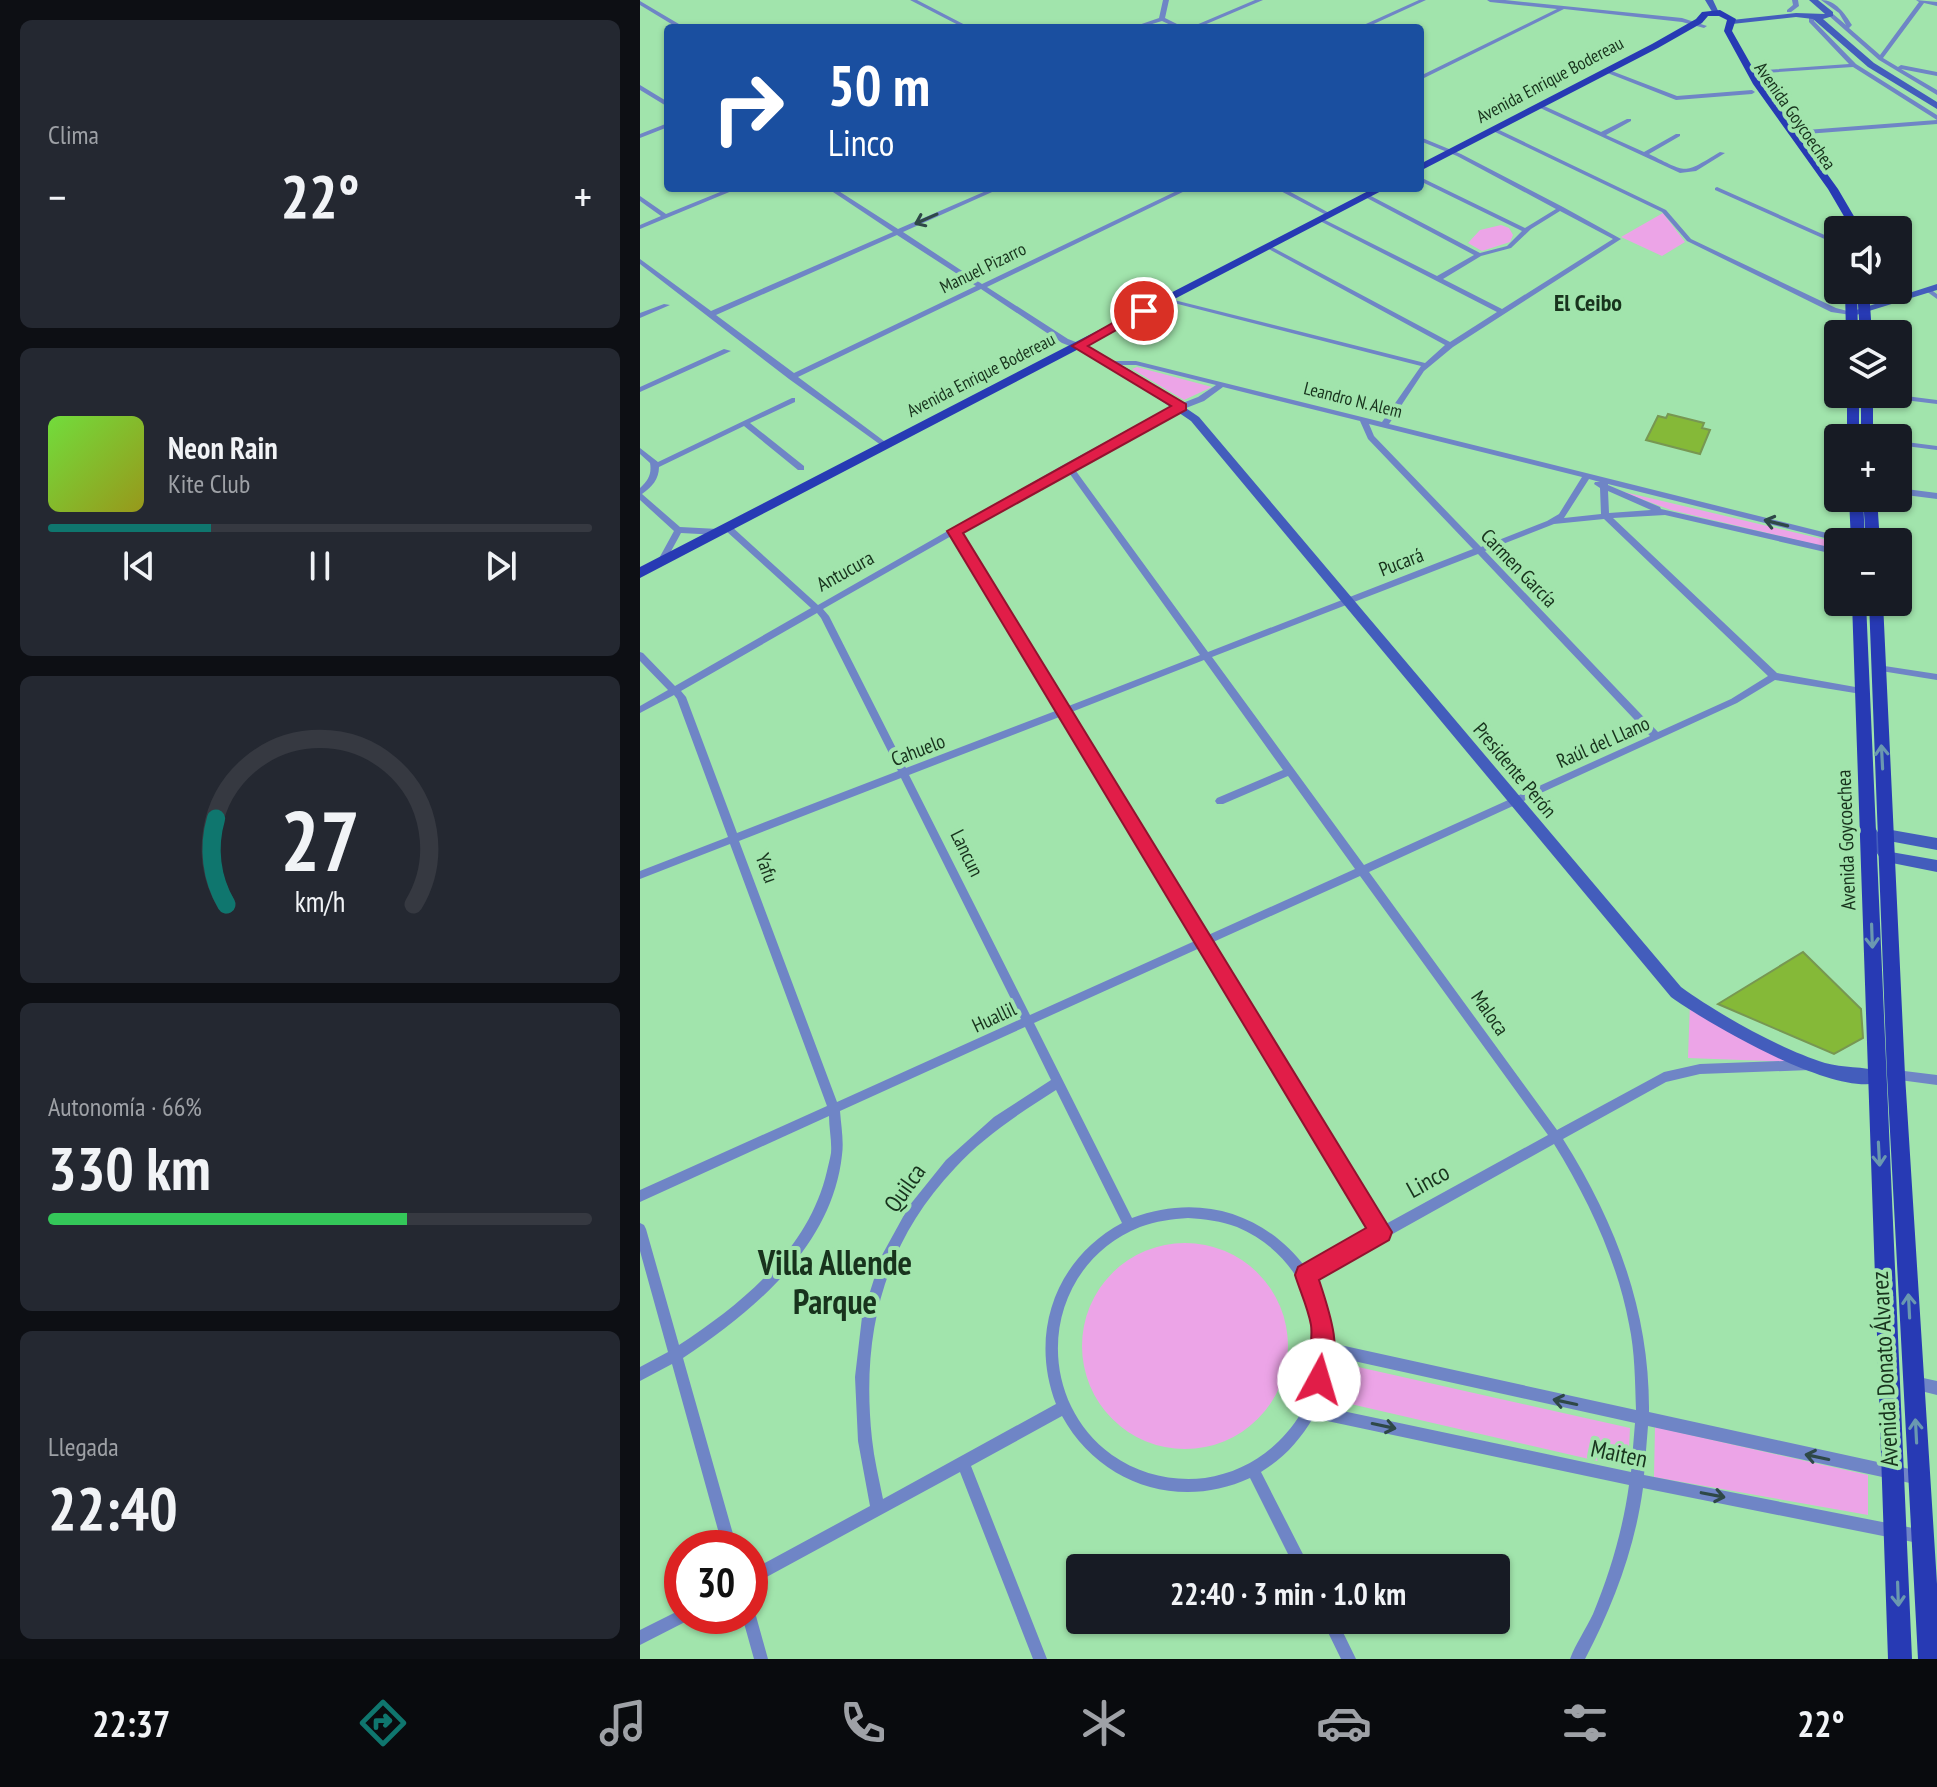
<!DOCTYPE html>
<html lang="es">
<meta charset="utf-8">
<style>
body{margin:0;font-family:"PT Sans Narrow",sans-serif;background:#242831;color:#f1f3f6;height:100vh;display:flex;flex-direction:column;font-size:30px;white-space:nowrap}
*{box-sizing:border-box;margin:0}
p{font-size:26px;color:#9ea1a6}
.icon{flex:none;width:44px;height:44px;fill:none;stroke:currentColor;stroke-width:2;stroke-linecap:round;stroke-linejoin:round}
.map{position:relative;flex:1;overflow:hidden}
.drawer{display:flex;flex-direction:column;gap:20px;padding:20px;background:#0d0f14;width:640px}
.drawer>*{flex:none}
.guide{position:absolute;left:24px;top:24px;width:760px;height:168px;border-radius:8px;box-shadow:0 2px 6px #0004;background:#1a4fa0;color:#fff;overflow:hidden}
.tools{position:absolute;left:1184px;top:216px;display:grid;gap:16px}
.tools a{display:grid;place-items:center;width:88px;height:88px;border-radius:8px;background:#171b24;box-shadow:0 2px 6px #0004;font-size:40px}
.speed{position:absolute;left:24px;top:1530px;display:flex;gap:16px;font-size:40px;font-weight:700;text-align:center}
.speed>*{display:grid;place-content:center;width:104px;height:104px;border-radius:50%;background:#171b24;box-shadow:0 2px 6px #0004;line-height:1}
.speed .limit{border:12px solid #d22;background:#fff;color:#111}
.pin{position:absolute;display:grid;place-items:center;width:68px;height:68px;color:#fff;margin:-34px;border:4px solid #fff;border-radius:50%;box-shadow:0 2px 8px #0007}
.me{position:absolute;width:88px;margin:-44px;rotate:6deg;stroke-linejoin:round;filter:drop-shadow(0 0 6px #0008)}
.turn{display:flex;align-items:center;gap:28px;height:168px;padding:0 32px;font-size:36px}
.turn .icon{width:104px;height:104px;stroke-width:2.5}
.turn b{display:block;font-size:56px;line-height:68px}
.big{font-size:60px;font-weight:600;line-height:1.1}
.drawer .widget{flex:1;display:flex;flex-direction:column;justify-content:center;gap:12px;min-width:0;padding:0 28px;border-radius:12px;background:#242831}
.drawer .dial{align-items:center;gap:0}
.dial svg{height:208px;overflow:visible;fill:none;stroke:#363941;stroke-width:7;stroke-linecap:round;text-anchor:middle}
.dial text{fill:#f1f3f6;stroke:none}
.song{display:flex;align-items:center;gap:24px}
.cover{width:96px;height:96px;border-radius:12px;background:linear-gradient(135deg,hsl(100 70% 55%),hsl(60 70% 35%))}
.played{height:8px;border-radius:4px;background:linear-gradient(90deg,#0f766e 30%,#363941 30%)}
.keys{display:flex;justify-content:space-around;direction:ltr}
.heat{display:flex;justify-content:space-between;align-items:center;font-size:44px;direction:ltr}
.charge{height:12px;border-radius:6px;background:linear-gradient(90deg,#34c759 66%,#363941 0)}
.trip{position:absolute;left:426px;top:1554px;width:444px;height:80px;border-radius:8px;background:#171b24;box-shadow:0 2px 6px #0004;font-weight:600;line-height:80px;text-align:center}
.tabs{display:flex;height:128px;justify-content:space-around;align-items:center;background:#090b0e;color:#9ea1a6}
.tabs .icon{width:56px;height:56px}
.tabs .on{color:#0f766e}
.tabs b{font-size:36px;color:#f1f3f6}
main{display:flex;flex:1;min-height:0}
.map>svg:first-child{display:block}
.green{fill:#eca4e7}
.building{fill:#85b938;stroke:#779752;stroke-width:2}
.lines{fill:none;stroke-linecap:round;stroke-linejoin:round}
.minor{fill:#6f85c6;fill-rule:evenodd}
.secondary{fill:#435dbc;fill-rule:evenodd}
.primary{fill:#273ab4;fill-rule:evenodd}
.oneway{stroke:#2e4847}
.oneway2{stroke:#6a98b0}
.route{fill:#e11d48;stroke:#92132f;stroke-width:2}
.labels{text-anchor:middle;stroke-width:8;stroke-linejoin:round;paint-order:stroke}
.far-street-label{font-size:18px;fill:#18331d;stroke:#a1e4ac}
.street-label{font-size:20px;fill:#18331d;stroke:#a1e4ac}
.far-district-label{font-size:24px;font-weight:bold;fill:#18331d;stroke:#a1e4ac}
.near-street-label{font-size:24px;fill:#18331d;stroke:#a1e4ac}
.near-district-label{font-size:34px;font-weight:bold;fill:#18331d;stroke:#a1e4ac}
</style>
<main>
<section class="drawer">
<div class="widget"><p>Clima</p>
<div class="heat"><a>−</a><b class="big">22°</b><a>+</a></div>
</div>
<div class="widget">
<div class="song"><i class="cover"></i><div><b>Neon Rain</b><p>Kite Club</p></div></div>
<div class="played"></div>
<div class="keys"><svg class="icon" aria-label="previous" viewBox="0 0 24 24"><path d="M18 5L8 12l10 7zM5 5v14"/></svg><svg class="icon" aria-label="pause" viewBox="0 0 24 24"><path d="M8 5v14M16 5v14"/></svg><svg class="icon" aria-label="next" viewBox="0 0 24 24"><path d="M6 5l10 7-10 7zM19 5v14"/></svg></div>
</div>
<div class="widget dial"><svg viewBox="0 0 100 80">
<path d="M14 69A42 42 0 1 1 86 69"/>
<path d="M14 69A42 42 0 0 1 10 36" stroke="#0f766e"/>
<text x="50" y="56" font-size="32" font-weight="700">27</text>
<text x="50" y="72" font-size="11">km/h</text>
</svg></div>
<div class="widget"><p>Autonomía · 66%</p><b class="big">330 km</b><div class="charge"></div></div>
<div class="widget"><p>Llegada</p><b class="big">22:40</b></div>
</section>
<div class="map">
<svg width="1297" height="1659" viewBox="0 0 1297 1659">
<rect width="100%" height="100%" fill="#a1e4ac"/>
<path class="green" d="M 1023,213 L 1045,242 L 1022,256 L 981,237 Z
M 861,225 L 869,228 L 873,235 L 870,242 L 842,251 L 828,243 L 840,230 Z
M 497,367 L 572,387 L 544,400 L 492,369 Z
M 980,491 L 1195,542 L 1194,549 L 1031,510 Z
M 1050,1002 L 1153,1062 L 1048,1058 Z
M442 1346a103 103 0 1 1 206 0a103 103 0 1 1-206 0Z
M 696,1362 L 990,1428 L 988,1468 L 689,1399 Z
M 1015,1427 L 1228,1475 L 1228,1515 L 1014,1477 Z"/>
<path class="building" d="M 1028,414 L 1064,423 L 1062,428 L 1070,430 L 1060,454 L 1006,440 L 1018,416 L 1026,418 Z
M 1163,952 L 1221,1009 L 1223,1038 L 1194,1054 L 1078,1004 Z"/>
<g class="lines">
<path class="minor" d="M 270,0 L 277,0 L 331,28 L 324,28 Z
M 523,0 L 529,0 L 525,18 L 545,28 L 537,28 L 522,21 L 499,28 L 490,28 L 519,18 Z
M 615,0 L 623,0 L 557,28 L 549,28 Z
M 779,0 L 786,0 L 725,28 L 717,28 Z
M 847,0 L 865,0 L 1042,18 L 1067,26 L 1064,28 L 1042,22 L 924,9 L 780,80 L 780,76 L 917,9 L 850,2 Z
M 1152,0 L 1158,0 L 1159,6 L 1151,12 L 1147,12 L 1147,10 L 1153,5 Z
M 1181,0 C 1196,0 1205,14 1212,25 L 1209,28 L 1240,55 L 1279,2 L 1276,0 L 1297,2 L 1297,6 L 1284,3 L 1243,58 L 1258,67 L 1261,65 L 1297,72 L 1297,76 L 1261,69 L 1297,90 L 1297,95 L 1239,60 L 1188,15 L 1188,13 L 1192,13 L 1206,25 L 1199,13 Z
M 0,1 L 44,27 L 45,28 L 38,28 L 0,5 Z
M 1172,14 L 1175,16 L 1174,21 L 1216,64 L 1297,115 L 1297,120 L 1213,67 L 1109,74 L 1108,73 L 1111,71 L 1209,64 L 1169,22 L 1169,16 Z
M 965,70 L 969,70 L 1037,96 L 1112,90 L 1115,92 L 1112,94 L 1036,100 L 965,72 Z
M 0,85 L 28,102 L 28,107 L 0,90 Z
M 898,105 L 902,105 L 961,132 L 987,119 L 991,119 L 991,121 L 966,135 L 1004,152 L 1036,134 L 1040,134 L 1040,136 L 1009,154 C 1048,173 1042,175 1080,152 L 1085,153 L 1056,171 L 1040,173 L 898,107 Z
M 1297,120 L 1297,124 L 1153,135 L 1150,133 L 1153,131 Z
M 28,123 L 28,127 L 0,138 L 0,134 Z
M 855,128 L 1026,210 L 1051,239 L 1196,308 L 1215,313 L 1211,315 L 1191,312 L 1047,241 L 1022,212 L 853,131 L 852,130 Z
M 780,137 L 821,154 L 923,207 L 981,239 L 813,347 L 784,371 L 749,424 L 1215,540 L 1216,542 L 1201,542 L 968,484 L 968,485 L 1020,507 L 1021,509 L 1198,549 L 1198,555 L 1025,515 L 973,518 L 1137,673 L 1221,688 L 1226,691 L 1221,694 L 1135,680 L 1097,703 L 729,872 L 917,1130 L 1024,1072 L 1060,1064 L 1170,1060 L 1174,1061 L 1176,1065 L 1174,1069 L 1170,1070 L 1060,1074 L 1026,1082 L 923,1139 C 976,1223 1010,1312 1009,1412 L 1279,1471 L 1284,1473 L 1286,1478 L 1284,1483 L 1279,1485 L 1008,1426 L 1004,1475 L 1283,1530 L 1288,1532 L 1290,1537 L 1288,1542 L 1283,1544 L 1003,1488 C 995,1548 973,1606 945,1659 L 930,1659 C 936,1643 946,1629 953,1614 C 970,1573 983,1529 989,1485 L 673,1418 C 660,1440 644,1458 621,1472 L 670,1568 L 655,1568 L 610,1478 C 539,1511 459,1484 422,1416 L 331,1466 L 407,1659 L 393,1659 L 320,1472 L 110,1586 L 110,1571 L 230,1506 L 218,1441 L 215,1377 L 222,1317 L 241,1257 L 269,1206 L 306,1160 L 354,1117 L 411,1080 L 385,1027 L 200,1111 C 201,1125 204,1141 202,1155 C 192,1246 115,1310 43,1358 L 97,1548 L 83,1548 L 32,1364 L 0,1381 L 0,1367 L 28,1352 L 0,1251 L 0,1223 L 4,1225 L 6,1229 L 39,1345 C 103,1303 169,1249 187,1171 C 188,1166 190,1159 191,1153 C 192,1142 189,1128 189,1116 L 0,1202 L 0,1190 L 187,1106 L 90,844 L 0,879 L 0,871 L 88,837 L 37,699 L 34,695 L 0,713 L 0,706 L 28,690 L 0,661 L 0,652 L 3,653 L 35,686 L 171,608 L 85,530 L 85,526 L 91,526 L 178,605 L 425,464 L 522,411 L 558,397 L 576,385 L 496,365 L 472,365 L 468,363 L 469,361 L 496,361 L 742,422 L 781,366 L 522,300 L 526,298 L 785,363 L 805,345 L 625,247 L 630,246 L 810,342 L 857,312 L 678,220 L 683,219 L 797,276 L 834,255 L 725,197 L 725,195 L 729,195 L 840,253 L 867,246 L 882,231 L 780,181 L 780,177 L 885,228 L 916,209 L 817,156 L 780,141 ZM 920,211 L 973,239 L 862,309 L 803,279 L 841,256 L 871,248 L 891,229 ZM 583,387 L 720,421 L 728,439 L 833,549 L 568,652 L 433,467 L 528,415 L 564,401 ZM 729,424 L 942,477 L 919,514 L 907,521 L 841,547 L 734,436 ZM 427,470 L 560,655 L 426,707 L 319,532 ZM 949,479 L 960,482 L 955,482 L 954,484 L 960,488 L 961,514 L 924,518 ZM 968,491 L 1011,510 L 969,513 ZM 964,519 L 1128,676 L 1091,699 L 1018,732 L 845,551 L 914,524 ZM 313,535 L 418,710 L 266,768 L 189,616 L 183,609 ZM 838,554 L 1010,736 L 724,865 L 572,657 ZM 177,613 L 181,618 L 258,771 L 97,833 L 46,697 L 41,691 ZM 564,660 L 643,770 L 577,798 L 575,801 L 577,804 L 583,804 L 648,776 L 715,869 L 566,936 L 429,713 ZM 422,716 L 557,940 L 390,1015 L 269,775 ZM 261,778 L 381,1019 L 197,1102 L 99,841 ZM 720,876 L 908,1135 L 744,1225 L 571,943 ZM 562,947 L 734,1231 L 666,1268 C 624,1212 558,1193 492,1218 L 394,1023 ZM 416,1090 L 482,1223 C 415,1259 389,1334 416,1404 L 243,1499 C 239,1479 234,1459 232,1439 C 221,1336 242,1245 315,1168 C 344,1136 380,1113 416,1090 ZM 914,1144 C 948,1199 977,1260 989,1324 C 995,1352 995,1381 996,1410 L 691,1343 L 685,1309 L 672,1279 ZM 548,1218 C 565,1219 581,1221 597,1227 C 665,1255 697,1337 666,1404 L 662,1405 L 660,1410 L 661,1413 C 640,1448 606,1472 565,1478 C 532,1482 499,1474 472,1455 C 389,1394 404,1265 500,1227 C 516,1221 532,1219 548,1218 ZM 691,1356 L 995,1423 L 991,1472 L 679,1406 L 689,1376 Z
M 1077,187 L 1198,241 L 1198,245 L 1075,190 L 1075,188 Z
M 90,188 L 99,188 L 0,229 L 0,225 L 21,216 L 0,201 L 0,196 L 26,214 Z
M 187,188 L 194,188 L 258,229 L 353,188 L 361,188 L 263,232 L 342,284 L 543,188 L 551,188 L 347,287 L 428,339 L 441,344 L 441,348 L 435,348 L 422,343 L 341,289 L 158,377 L 248,444 L 249,446 L 245,448 L 149,379 L 0,264 L 0,259 L 71,311 L 253,232 ZM 257,235 L 336,286 L 154,373 L 76,315 Z
M 635,188 L 643,188 L 693,215 L 688,216 Z
M 1286,289 L 1290,289 L 1297,294 L 1297,299 L 1286,291 Z
M 24,304 L 30,305 L 0,318 L 0,313 Z
M 84,349 L 91,351 L 0,392 L 0,387 Z
M 1228,394 L 1250,394 L 1297,400 L 1297,404 L 1232,396 Z
M 152,398 L 155,398 L 155,402 L 110,423 L 164,466 L 164,470 L 158,470 L 104,426 L 19,467 C 19,479 12,487 2,494 L 40,527 L 78,529 L 82,532 L 78,535 L 41,533 L 24,564 L 18,564 L 17,562 L 34,531 L 0,500 L 0,488 C 8,481 12,474 10,463 L 0,454 L 0,448 L 18,462 Z
M 1258,441 L 1297,446 L 1297,450 L 1258,445 Z
M 1258,488 L 1297,493 L 1297,499 L 1258,494 Z
M 1238,665 L 1297,674 L 1297,680 L 1235,670 L 1233,668 L 1235,666 Z
M 1256,1070 L 1297,1075 L 1297,1085 L 1252,1079 L 1250,1075 L 1252,1071 Z
M 1274,1376 L 1297,1381 L 1297,1395 L 1269,1388 L 1267,1383 L 1269,1378 Z
M 42,1609 L 42,1616 L 49,1616 L 47,1621 L 0,1645 L 0,1630 Z
M 110,1609 L 114,1611 L 116,1616 L 128,1659 L 114,1659 L 102,1616 L 110,1616 Z
M 682,1620 L 697,1620 L 716,1659 L 701,1659 Z"/>
<path class="secondary" d="M 1065,0 L 1073,0 L 1080,15 L 1074,15 Z
M 1169,0 L 1178,0 L 1193,12 L 1193,16 L 1183,19 L 1234,63 L 1297,102 L 1297,109 L 1228,67 L 1173,19 L 1156,17 L 1092,24 L 1088,22 L 1092,20 L 1156,13 L 1185,14 Z
M 1297,284 L 1297,290 L 1216,315 L 1207,313 Z
M 438,343 L 490,370 L 559,417 L 1041,987 C 1078,1014 1142,1050 1185,1063 C 1203,1068 1223,1066 1241,1072 L 1243,1077 L 1241,1082 C 1195,1098 1069,1024 1031,997 L 551,421 L 482,374 L 434,348 L 433,346 Z
M 1229,824 L 1234,826 L 1239,834 L 1246,829 L 1297,838 L 1297,850 L 1249,841 L 1246,845 L 1251,852 L 1297,860 L 1297,872 L 1242,861 L 1222,830 L 1224,826 Z"/>
<path class="primary" d="M 1080,10 L 1096,19 L 1092,31 L 1122,84 L 1198,189 L 1222,230 L 1212,230 L 1188,189 L 1113,84 L 1084,31 L 1087,20 L 1079,16 L 1068,16 L 1062,23 L 1018,48 L 780,171 L 780,164 L 1012,44 L 1056,19 L 1062,12 Z
M 734,188 L 747,188 L 0,578 L 0,567 Z
M 1205,290 L 1217,290 L 1218,334 L 1206,334 Z
M 1217,290 L 1229,290 L 1232,334 L 1220,334 Z
M 1207,394 L 1219,394 L 1219,438 L 1207,438 Z
M 1221,394 L 1233,394 L 1233,438 L 1221,438 Z
M 1209,498 L 1223,498 L 1225,542 L 1211,542 Z
M 1223,498 L 1237,498 L 1240,542 L 1226,542 Z
M 1212,602 L 1226,602 L 1272,1659 L 1248,1659 Z
M 1229,602 L 1243,602 L 1265,1075 L 1297,1584 L 1297,1659 L 1278,1659 L 1247,1075 Z"/>
</g>
<defs><path id="oneway-shaft" d="M-6 0H5M1.5-3L5.5 0L1.5 3" fill="none" stroke-width="1.6" stroke-linecap="round" stroke-linejoin="round" transform="scale(2)"/></defs>
<g class="oneway">
<use href="#oneway-shaft" transform="translate(286 219) rotate(156)"/>
<use href="#oneway-shaft" transform="translate(1136 523) rotate(-166)"/>
<use href="#oneway-shaft" transform="translate(925 1402) rotate(-168)"/>
<use href="#oneway-shaft" transform="translate(744 1426) rotate(12)"/>
<use href="#oneway-shaft" transform="translate(1177 1457) rotate(-168)"/>
<use href="#oneway-shaft" transform="translate(1073 1495) rotate(11)"/>
</g>
<g class="oneway2">
<use href="#oneway-shaft" transform="translate(1242 757) rotate(-93)"/>
<use href="#oneway-shaft" transform="translate(1232 936) rotate(88)"/>
<use href="#oneway-shaft" transform="translate(1239 1154) rotate(87)"/>
<use href="#oneway-shaft" transform="translate(1269 1306) rotate(-93)"/>
<use href="#oneway-shaft" transform="translate(1276 1431) rotate(-93)"/>
<use href="#oneway-shaft" transform="translate(1258 1594) rotate(88)"/>
</g>
<path class="route" d="M 499,308 L 510,311 L 448,346 L 546,404 L 546,410 L 323,533 L 752,1232 L 749,1240 L 679,1280 C 691,1316 703,1351 688,1388 L 679,1392 L 671,1388 C 663,1370 674,1345 671,1325 C 668,1308 660,1291 655,1275 L 658,1267 L 726,1228 L 307,531 L 531,406 L 432,346 Z"/>
<g class="labels">
<g class="far-street-label">
<text transform="translate(910 80) rotate(-28)" y="6">Avenida Enrique Bodereau</text>
<text transform="translate(1155 116) rotate(55)" y="6">Avenida Goycoechea</text>
<text transform="translate(343 268) rotate(-26)" y="6">Manuel Pizarro</text>
<text transform="translate(341 375) rotate(-27)" y="6">Avenida Enrique Bodereau</text>
<text transform="translate(713 400) rotate(14)" y="6">Leandro N. Alem</text>
</g>
<g class="street-label">
<text transform="translate(761 562) rotate(-21)" y="7">Pucará</text>
<text transform="translate(879 568) rotate(46)" y="7">Carmen García</text>
<text transform="translate(205 571) rotate(-29)" y="7">Antucura</text>
<text transform="translate(963 742) rotate(-24)" y="7">Raúl del Llano</text>
<text transform="translate(278 750) rotate(-21)" y="7">Cahuelo</text>
<text transform="translate(875 770) rotate(50)" y="7">Presidente Perón</text>
<text transform="translate(1206 840) rotate(-92)" y="7">Avenida Goycoechea</text>
<text transform="translate(327 853) rotate(64)" y="7">Lancun</text>
<text transform="translate(127 868) rotate(70)" y="7">Yafu</text>
<text transform="translate(850 1013) rotate(55)" y="7">Maloca</text>
<text transform="translate(354 1017) rotate(-25)" y="7">Huallil</text>
</g>
<g class="far-district-label">
<text x="948" y="311">El Ceibo</text>
</g>
<g class="near-street-label">
<text transform="translate(788 1181) rotate(-29)" y="8">Linco</text>
<text transform="translate(265 1188) rotate(-55)" y="8">Quilca</text>
<text transform="translate(1245 1369) rotate(-93)" y="8">Avenida Donato Álvarez</text>
<text transform="translate(979 1454) rotate(12)" y="8">Maiten</text>
</g>
<g class="near-district-label">
<text x="195" y="1275">Villa Allende<tspan x="195" dy="39">Parque</tspan></text>
</g>
</g>
</svg>
<div class="tools">
<a><svg class="icon" aria-label="sound" viewBox="0 0 24 24"><path d="M4 9h4l5-4v14l-5-4H4zM17 9q2 3 0 6"/></svg></a>
<a><svg class="icon" aria-label="layers" viewBox="0 0 24 24"><path d="M12 4l9 5-9 5-9-5zM3 14l9 5 9-5"/></svg></a>
<a>+</a>
<a>−</a>
</div>
<div class="speed"><div class="limit">30</div></div>
<div class="pin" style="left:504px;top:311px;background:#d93025"><svg class="icon" aria-label="arrive" viewBox="0 0 24 24"><path d="M6 21V4h12l-3 4 3 4H6"/></svg></div>
<svg class="me" style="left:679px;top:1380px" viewBox="-20 -20 40 40"><circle r="19" fill="#fff"/><path d="M0-13L10 11 0 6-10 11z" fill="#e11d48"/></svg>
<div class="trip">22:40 · 3 min · 1.0 km</div>
<div class="guide">
<div class="turn"><svg class="icon" aria-label="right" viewBox="0 0 24 24"><path d="M7 20v-9h11M14 6l5 5-5 5"/></svg><div><b>50 m</b>Linco</div></div>
</div>
</div>
</main>
<nav class="tabs">
<b>22:37</b>
<svg class="icon on" aria-label="directions" viewBox="0 0 24 24"><path d="M12 3l9 9-9 9-9-9zM9 14v-3h6M13 9l2 2-2 2"/></svg>
<svg class="icon" aria-label="music" viewBox="0 0 24 24"><path d="M9 18V5l10-2v13"/><circle cx="6" cy="18" r="3"/><circle cx="16" cy="16" r="3"/></svg>
<svg class="icon" aria-label="phone" viewBox="0 0 24 24"><path d="M5 4h4l2 5-3 2q2 4 5 5l2-3 5 2v4C11 20 4 13 5 4z"/></svg>
<svg class="icon" aria-label="climate" viewBox="0 0 24 24"><path d="M12 3v18M4 7l16 10M4 17L20 7"/></svg>
<svg class="icon" aria-label="car" viewBox="0 0 24 24"><path d="M5 17H2v-5l4-1 3-4h7l3 4 3 1v5h-3M9 17h6M6 11h13"/><circle cx="7" cy="17" r="2"/><circle cx="17" cy="17" r="2"/></svg>
<svg class="icon" aria-label="filters" viewBox="0 0 24 24"><path d="M4 7h16M4 17h16"/><circle cx="9" cy="7" r="2"/><circle cx="15" cy="17" r="2"/></svg>
<b>22°</b>
</nav>
